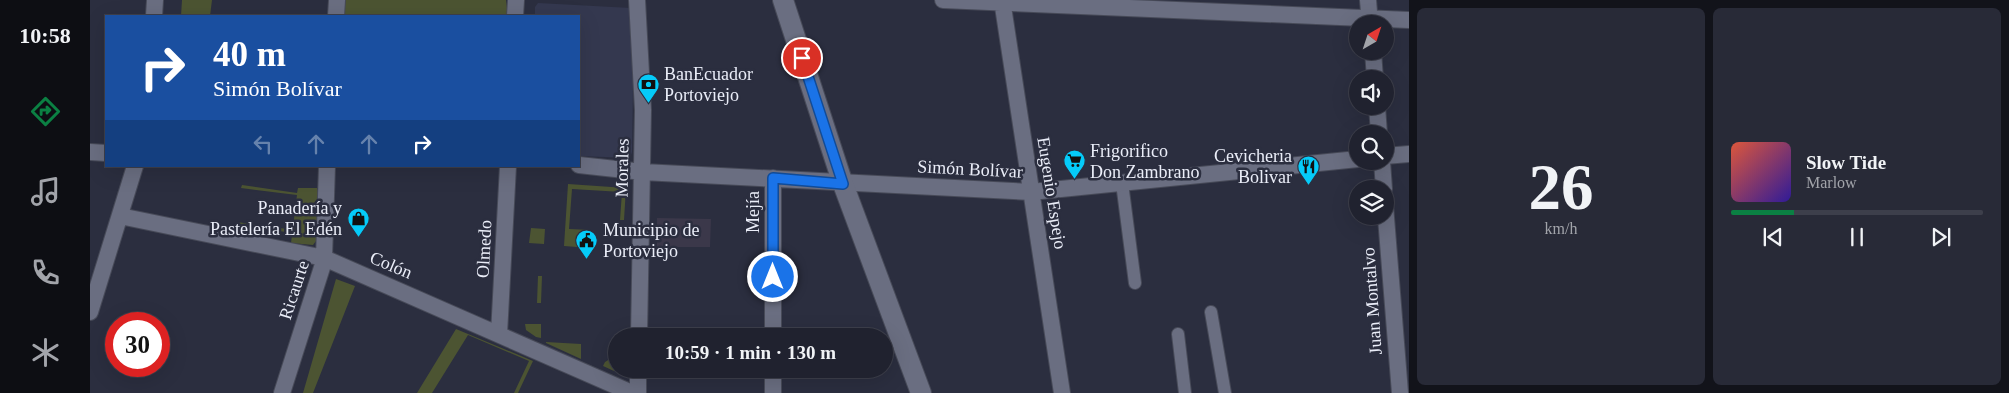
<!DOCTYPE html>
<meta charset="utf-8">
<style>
body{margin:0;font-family:"Times New Roman",serif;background:#282a37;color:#f1f3f6;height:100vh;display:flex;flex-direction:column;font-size:19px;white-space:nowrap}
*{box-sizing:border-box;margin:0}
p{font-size:16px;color:#a2a4aa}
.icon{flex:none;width:28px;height:28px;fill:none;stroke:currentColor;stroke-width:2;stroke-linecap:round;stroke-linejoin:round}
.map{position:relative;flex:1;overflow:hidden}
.sheet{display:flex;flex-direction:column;gap:8px;padding:8px;background:#12131a;width:600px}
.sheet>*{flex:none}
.guide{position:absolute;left:15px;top:15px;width:475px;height:152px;border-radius:0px;box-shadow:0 5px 20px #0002,0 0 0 1px #3d3f4b;background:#1a4fa0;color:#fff;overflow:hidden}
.needle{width:32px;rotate:39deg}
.controls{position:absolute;left:1259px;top:15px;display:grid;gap:10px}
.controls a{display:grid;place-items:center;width:45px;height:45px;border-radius:50%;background:#20222f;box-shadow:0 5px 20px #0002,0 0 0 1px #3d3f4b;font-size:25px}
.speed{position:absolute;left:15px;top:312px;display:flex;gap:10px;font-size:25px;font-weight:700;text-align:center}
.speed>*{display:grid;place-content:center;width:65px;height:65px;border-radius:50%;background:#20222f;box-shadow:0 5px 20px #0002,0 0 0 1px #3d3f4b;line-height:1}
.speed .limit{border:8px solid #d22;background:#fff;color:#111}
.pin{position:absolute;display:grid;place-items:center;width:42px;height:42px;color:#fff;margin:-21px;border:2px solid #fff;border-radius:50%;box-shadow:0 1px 5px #0007}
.me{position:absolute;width:55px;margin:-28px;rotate:0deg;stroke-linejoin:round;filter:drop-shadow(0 0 4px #0008)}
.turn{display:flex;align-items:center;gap:18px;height:105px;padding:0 25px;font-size:22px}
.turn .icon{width:65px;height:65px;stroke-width:2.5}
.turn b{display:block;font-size:35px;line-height:42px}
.lanes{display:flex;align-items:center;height:48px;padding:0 25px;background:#0003;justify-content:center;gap:25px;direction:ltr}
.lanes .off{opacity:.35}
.sheet .tile{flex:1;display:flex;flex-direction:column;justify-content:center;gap:8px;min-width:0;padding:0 18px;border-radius:8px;background:#282a37}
.sheet .dial{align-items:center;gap:0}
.dial b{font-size:65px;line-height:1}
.song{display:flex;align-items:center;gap:15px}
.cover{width:60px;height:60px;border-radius:8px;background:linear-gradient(135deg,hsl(10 70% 55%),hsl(250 70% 35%))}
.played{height:5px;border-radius:2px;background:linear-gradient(90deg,#0b8043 25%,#3d3f4b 25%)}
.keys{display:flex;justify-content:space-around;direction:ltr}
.sheet .tiles{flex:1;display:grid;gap:8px;grid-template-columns:repeat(2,1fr)}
.trip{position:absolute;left:518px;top:328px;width:285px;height:50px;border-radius:25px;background:#20222f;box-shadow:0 5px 20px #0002,0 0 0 1px #3d3f4b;font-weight:800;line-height:50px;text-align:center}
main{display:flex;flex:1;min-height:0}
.tabs{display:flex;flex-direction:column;width:90px;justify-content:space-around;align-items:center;background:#0d0e13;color:#a2a4aa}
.tabs .icon{width:35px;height:35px}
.tabs .active{color:#0b8043}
.tabs b{font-size:22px;color:#f1f3f6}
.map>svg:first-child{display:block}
.built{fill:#34384f}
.education{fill:#3b384a}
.green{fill:#4c5432}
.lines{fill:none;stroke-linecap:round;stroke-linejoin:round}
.pedestrian-casing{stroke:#474a58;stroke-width:14}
.minor-casing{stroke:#474a58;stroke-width:18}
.tertiary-casing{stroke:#474a58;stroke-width:22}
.pedestrian{stroke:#6a6e81;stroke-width:12}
.minor{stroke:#6a6e81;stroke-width:16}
.tertiary{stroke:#6a6e81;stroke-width:20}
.route-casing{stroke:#114b97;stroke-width:12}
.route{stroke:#1a73e8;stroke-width:9}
.labels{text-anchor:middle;stroke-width:5;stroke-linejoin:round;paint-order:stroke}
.poi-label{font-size:18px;fill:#eaedf8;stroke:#2b2e3f;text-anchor:start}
.street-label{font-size:18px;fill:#eaedf8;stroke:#2b2e3f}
</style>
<main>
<nav class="tabs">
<b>10:58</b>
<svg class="icon active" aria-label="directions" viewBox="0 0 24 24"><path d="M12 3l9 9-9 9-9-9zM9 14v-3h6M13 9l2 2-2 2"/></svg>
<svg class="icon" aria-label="music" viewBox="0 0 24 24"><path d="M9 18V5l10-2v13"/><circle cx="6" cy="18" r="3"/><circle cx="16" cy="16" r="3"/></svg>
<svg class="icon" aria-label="phone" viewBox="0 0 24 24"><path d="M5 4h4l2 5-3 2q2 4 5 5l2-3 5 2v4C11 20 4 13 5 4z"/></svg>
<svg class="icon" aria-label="climate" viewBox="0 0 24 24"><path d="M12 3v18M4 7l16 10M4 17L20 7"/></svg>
</nav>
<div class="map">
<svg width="1319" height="393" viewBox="0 0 1319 393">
<rect width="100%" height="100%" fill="#2b2e3f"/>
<path class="built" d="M 448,3 L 541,8 L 544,14 L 542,152 L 540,158 L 489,156 L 489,16 L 445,16 L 445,7 Z"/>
<path class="education" d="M 567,218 L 621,219 L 620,247 L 567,247 Z"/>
<path class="green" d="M 92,0 L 122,0 L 120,16 L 91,16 Z
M 254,0 L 416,0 L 418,16 L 254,16 Z
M 478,184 L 536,188 L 534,220 L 530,220 L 532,192 L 482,189 L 479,229 L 501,230 L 500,248 L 474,246 Z
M 152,185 L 207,193 L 208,188 L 227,188 L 229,194 L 226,241 L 223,245 L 201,243 L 207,195 L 151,188 Z
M 147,222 L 197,229 L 196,232 L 147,225 Z
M 441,228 L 455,229 L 454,244 L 439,243 Z
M 448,276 L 452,276 L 451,303 L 447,303 Z
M 246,279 L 265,286 L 223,393 L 213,393 Z
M 435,324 L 451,324 L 451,338 L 446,337 L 436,330 Z
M 366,329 L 443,361 L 428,393 L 424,393 L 439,361 L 378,335 L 342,393 L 327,393 Z
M 456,342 L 491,344 L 491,359 L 456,343 Z
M 526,355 L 526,369 L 530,369 L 524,371 L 513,366 L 515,362 Z"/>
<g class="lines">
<defs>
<path id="pedestrian" d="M 1032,183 L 1045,283
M 1121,312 L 1135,393
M 1088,334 L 1095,393"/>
<path id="minor" d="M 547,0 L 553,110 L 549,336
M 853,0 L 1319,20
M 912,0 L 972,393
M 1278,0 L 1280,24
M 64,16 L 65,0
M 246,16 L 247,0
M 425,16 L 426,0
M 1283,51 L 1285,79
M 1287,106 L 1289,134
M 0,152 L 16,153
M 1295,156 L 1319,154
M 1292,161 L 1294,189
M 489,165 L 553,172 L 941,192 L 1268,159
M 683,178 L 683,336
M 1295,205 L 1310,393
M 30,216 L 234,258 L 542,393
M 0,312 L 45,166
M 409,334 L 418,166
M 683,369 L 683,393
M 192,393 L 235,258 L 234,258 L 237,166
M 548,393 L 548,369"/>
<path id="tertiary" d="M 693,0 L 753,184 L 831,393"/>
</defs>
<use href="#pedestrian" class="pedestrian-casing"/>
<use href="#minor" class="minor-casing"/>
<use href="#tertiary" class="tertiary-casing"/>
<use href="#pedestrian" class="pedestrian"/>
<use href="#minor" class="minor"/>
<use href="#tertiary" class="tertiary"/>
</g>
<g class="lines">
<defs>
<path id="route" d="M 683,277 L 683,178 L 753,184 L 712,58"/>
</defs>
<use href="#route" class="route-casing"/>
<use href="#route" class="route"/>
</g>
<defs>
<symbol id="bank-pin" viewBox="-11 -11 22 30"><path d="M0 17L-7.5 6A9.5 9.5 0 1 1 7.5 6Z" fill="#05cbf9" stroke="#2b2e3f"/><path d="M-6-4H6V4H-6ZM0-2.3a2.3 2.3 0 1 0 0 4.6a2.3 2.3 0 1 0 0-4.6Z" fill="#111"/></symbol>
<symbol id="supermarket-pin" viewBox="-11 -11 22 30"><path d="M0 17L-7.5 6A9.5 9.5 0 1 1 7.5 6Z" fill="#05cbf9" stroke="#2b2e3f"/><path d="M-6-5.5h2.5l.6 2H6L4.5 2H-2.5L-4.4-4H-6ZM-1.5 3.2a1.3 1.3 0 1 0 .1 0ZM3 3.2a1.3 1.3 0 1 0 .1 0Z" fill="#111"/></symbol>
<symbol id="restaurant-pin" viewBox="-11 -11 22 30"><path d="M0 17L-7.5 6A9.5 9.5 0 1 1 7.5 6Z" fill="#05cbf9" stroke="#2b2e3f"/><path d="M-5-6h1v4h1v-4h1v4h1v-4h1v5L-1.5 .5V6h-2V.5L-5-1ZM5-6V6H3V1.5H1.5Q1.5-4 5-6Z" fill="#111"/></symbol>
<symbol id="shop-pin" viewBox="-11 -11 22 30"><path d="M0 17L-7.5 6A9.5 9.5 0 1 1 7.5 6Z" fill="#05cbf9" stroke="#2b2e3f"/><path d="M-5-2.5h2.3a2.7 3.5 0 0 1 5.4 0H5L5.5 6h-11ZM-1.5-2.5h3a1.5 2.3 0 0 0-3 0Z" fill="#111"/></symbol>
<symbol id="civic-pin" viewBox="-11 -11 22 30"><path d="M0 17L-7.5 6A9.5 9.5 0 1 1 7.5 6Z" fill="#05cbf9" stroke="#2b2e3f"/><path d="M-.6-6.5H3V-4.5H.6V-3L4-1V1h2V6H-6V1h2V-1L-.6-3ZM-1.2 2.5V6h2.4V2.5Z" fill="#111"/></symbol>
</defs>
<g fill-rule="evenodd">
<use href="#bank-pin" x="546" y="72" width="25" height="34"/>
<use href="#supermarket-pin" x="972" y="148" width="25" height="34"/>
<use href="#restaurant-pin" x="1206" y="154" width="25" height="34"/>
<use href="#shop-pin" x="256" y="206" width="25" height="34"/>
<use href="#civic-pin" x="484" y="228" width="25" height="34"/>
</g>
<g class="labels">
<g class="poi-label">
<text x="574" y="80">BanEcuador<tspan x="574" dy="21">Portoviejo</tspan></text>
<text x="1000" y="157">Frigorifico<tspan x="1000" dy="21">Don Zambrano</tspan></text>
<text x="1202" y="162" text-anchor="end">Cevicheria<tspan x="1202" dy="21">Bolivar</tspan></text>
<text x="252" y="214" text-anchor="end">Panadería y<tspan x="252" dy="21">Pastelería El Edén</tspan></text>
<text x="513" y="236">Municipio de<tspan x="513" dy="21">Portoviejo</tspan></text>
</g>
<g class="street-label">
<text transform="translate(532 168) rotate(-89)" y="6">Morales</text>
<text transform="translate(880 169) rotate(3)" y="6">Simón Bolívar</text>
<text transform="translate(962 193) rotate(81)" y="6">Eugenio Espejo</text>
<text transform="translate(663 212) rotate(-90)" y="6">Mejía</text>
<text transform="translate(394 249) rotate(-87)" y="6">Olmedo</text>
<text transform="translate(301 265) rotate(23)" y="6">Colón</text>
<text transform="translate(204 290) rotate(-72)" y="6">Ricaurte</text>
<text transform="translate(1282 301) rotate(-94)" y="6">Juan Montalvo</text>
</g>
</g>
</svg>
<div class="controls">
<a><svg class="needle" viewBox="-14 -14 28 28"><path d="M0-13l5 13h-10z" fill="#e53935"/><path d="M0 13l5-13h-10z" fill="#a2a4aa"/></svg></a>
<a><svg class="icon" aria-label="sound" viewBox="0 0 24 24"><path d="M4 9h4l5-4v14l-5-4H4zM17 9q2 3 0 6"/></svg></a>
<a><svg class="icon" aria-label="search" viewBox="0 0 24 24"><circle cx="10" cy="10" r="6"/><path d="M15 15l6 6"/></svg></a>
<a><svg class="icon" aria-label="layers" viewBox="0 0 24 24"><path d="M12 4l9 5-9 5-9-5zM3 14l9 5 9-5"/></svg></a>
</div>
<div class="speed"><div class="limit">30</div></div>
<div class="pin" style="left:712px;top:58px;background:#d93025"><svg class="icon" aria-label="arrive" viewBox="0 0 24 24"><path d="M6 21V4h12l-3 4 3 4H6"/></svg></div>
<svg class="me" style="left:683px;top:277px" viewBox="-20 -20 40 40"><circle r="17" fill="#1a73e8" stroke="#fff" stroke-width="3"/><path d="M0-11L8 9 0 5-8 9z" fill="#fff"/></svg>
<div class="trip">10:59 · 1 min · 130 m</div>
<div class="guide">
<div class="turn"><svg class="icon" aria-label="right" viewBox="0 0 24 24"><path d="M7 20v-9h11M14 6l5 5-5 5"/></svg><div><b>40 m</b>Simón Bolívar</div></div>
<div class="lanes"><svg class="icon off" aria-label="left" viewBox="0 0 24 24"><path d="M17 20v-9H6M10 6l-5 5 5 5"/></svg><svg class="icon off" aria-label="ahead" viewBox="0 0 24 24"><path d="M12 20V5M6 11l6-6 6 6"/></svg><svg class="icon off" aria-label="ahead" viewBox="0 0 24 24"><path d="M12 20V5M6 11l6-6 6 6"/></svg><svg class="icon" aria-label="right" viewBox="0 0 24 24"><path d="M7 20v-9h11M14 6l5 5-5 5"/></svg></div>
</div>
</div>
<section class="sheet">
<div class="tiles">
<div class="tile dial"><b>26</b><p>km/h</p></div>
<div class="tile">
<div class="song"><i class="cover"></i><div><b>Slow Tide</b><p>Marlow</p></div></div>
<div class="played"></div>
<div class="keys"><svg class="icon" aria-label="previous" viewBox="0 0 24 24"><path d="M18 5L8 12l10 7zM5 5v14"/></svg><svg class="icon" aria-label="pause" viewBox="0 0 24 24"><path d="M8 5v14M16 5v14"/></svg><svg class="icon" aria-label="next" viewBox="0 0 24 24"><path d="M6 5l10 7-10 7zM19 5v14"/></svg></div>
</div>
</div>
</section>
</main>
